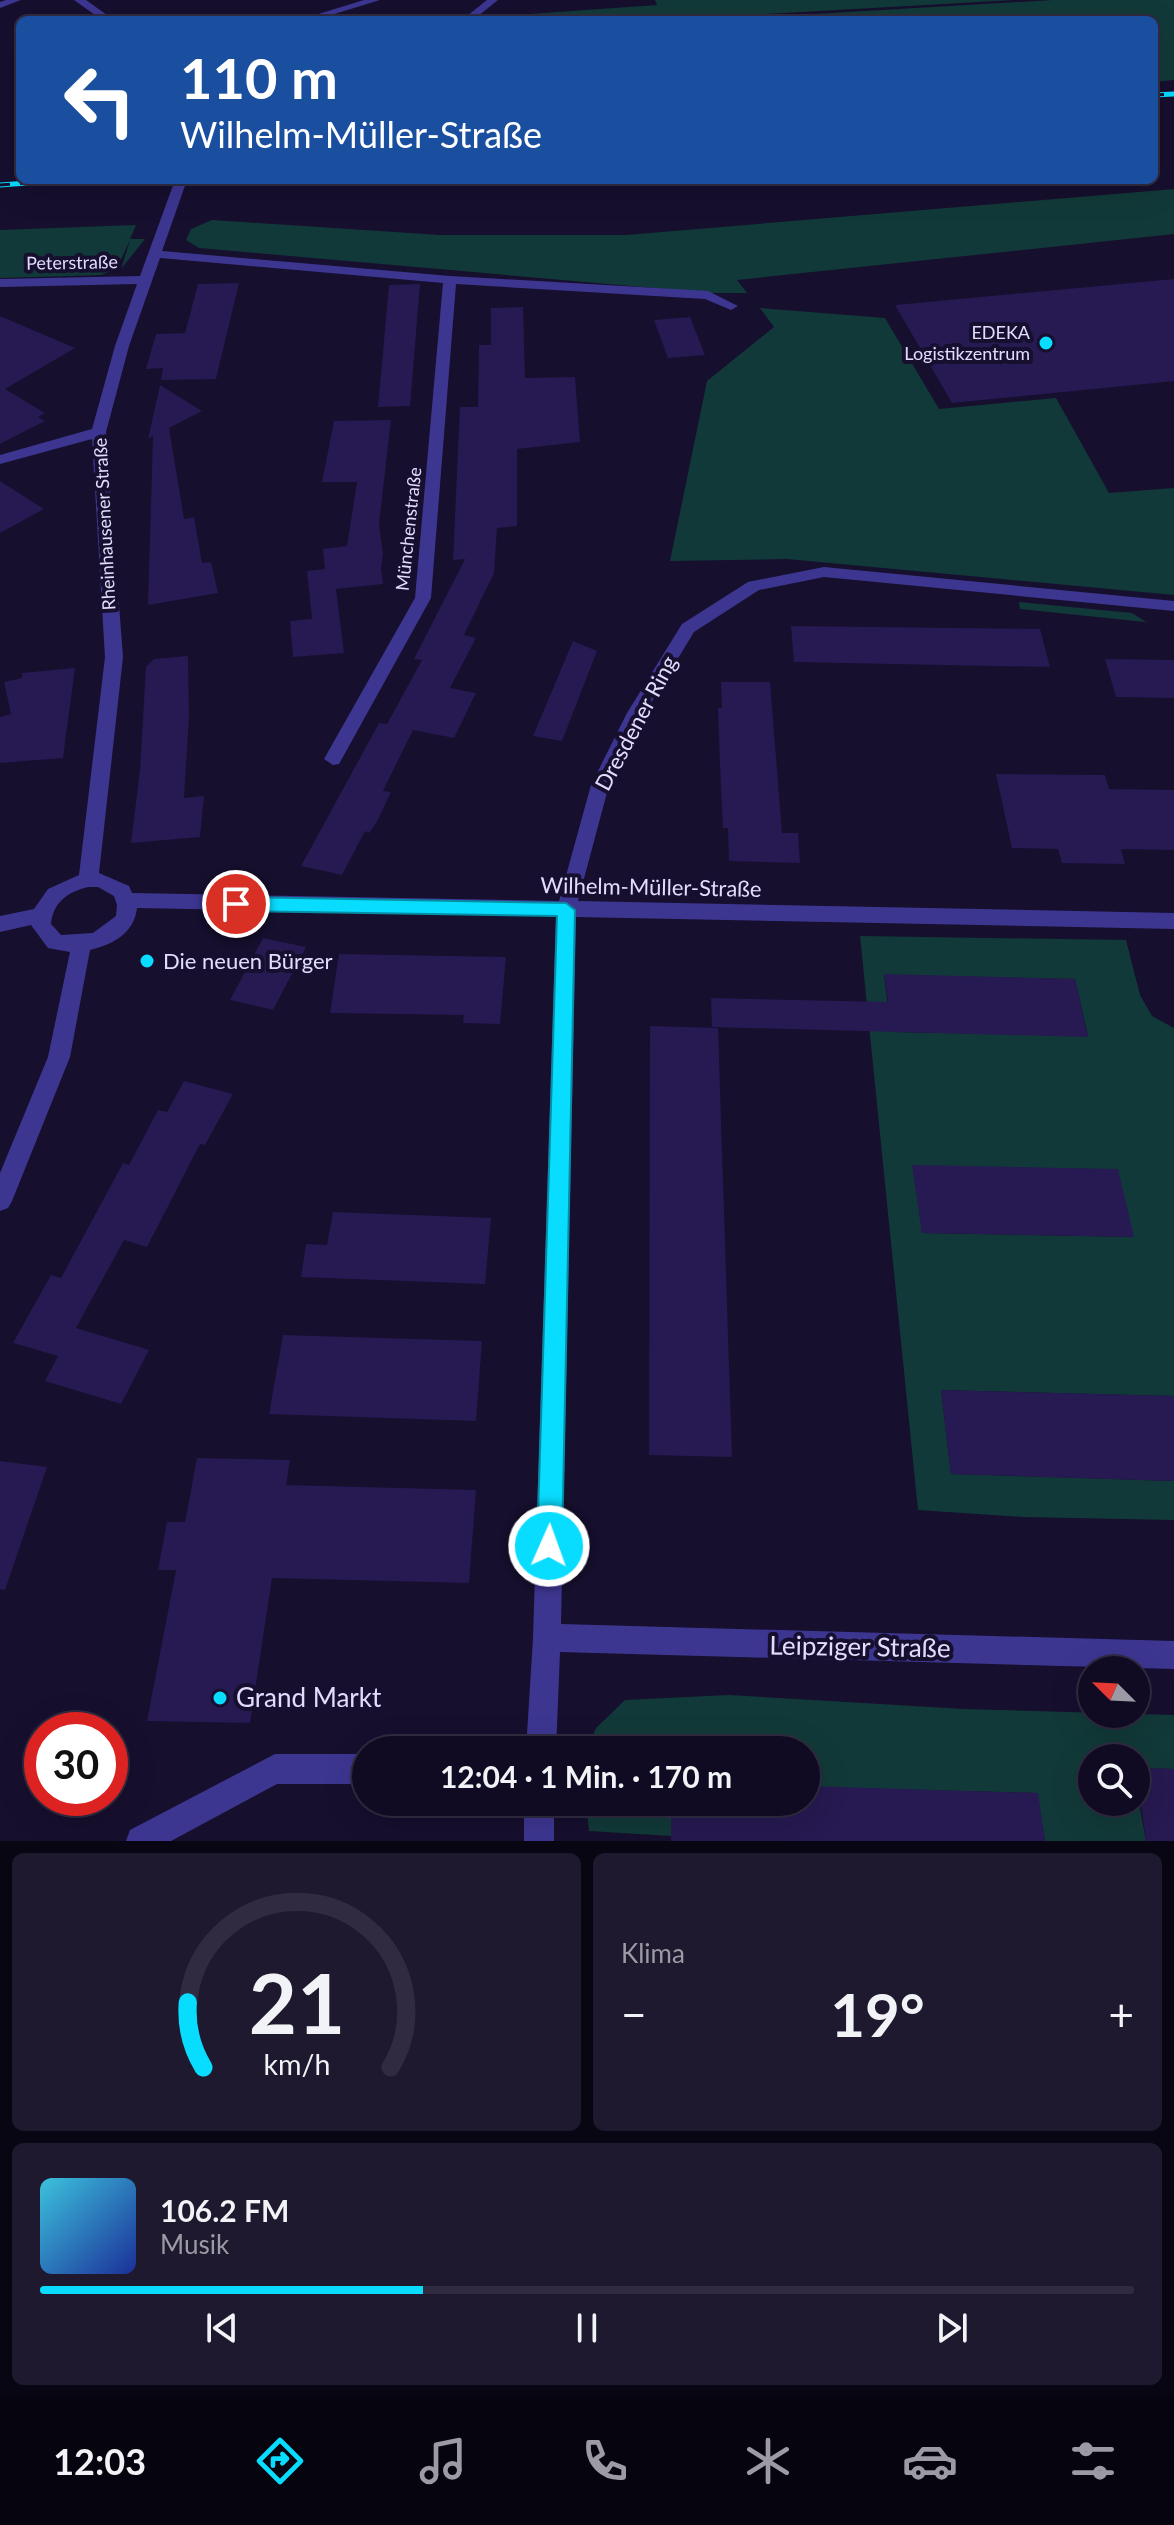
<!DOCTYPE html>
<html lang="de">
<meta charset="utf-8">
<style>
body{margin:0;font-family:Lato,sans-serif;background:#1e192f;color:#f1f3f6;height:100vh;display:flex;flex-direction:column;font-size:30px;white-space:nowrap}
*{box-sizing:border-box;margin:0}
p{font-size:26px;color:#9c9ba5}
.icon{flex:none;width:44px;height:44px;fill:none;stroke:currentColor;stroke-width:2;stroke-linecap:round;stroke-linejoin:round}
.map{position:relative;height:1841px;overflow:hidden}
.side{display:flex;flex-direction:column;gap:12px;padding:12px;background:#090613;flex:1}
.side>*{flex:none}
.banner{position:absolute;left:16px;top:16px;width:1142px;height:168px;border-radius:12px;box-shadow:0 8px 32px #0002,0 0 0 2px #302b40;background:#1a4fa0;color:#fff;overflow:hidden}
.needle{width:52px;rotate:294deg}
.tools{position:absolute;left:1078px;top:1656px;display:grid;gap:16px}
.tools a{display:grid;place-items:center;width:72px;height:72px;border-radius:50%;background:#100b22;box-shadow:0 8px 32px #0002,0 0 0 2px #302b40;font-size:40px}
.speed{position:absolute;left:24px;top:1712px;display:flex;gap:16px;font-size:40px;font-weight:700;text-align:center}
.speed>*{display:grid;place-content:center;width:104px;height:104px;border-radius:50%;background:#100b22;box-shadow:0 8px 32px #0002,0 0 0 2px #302b40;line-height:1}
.speed .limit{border:12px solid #d22;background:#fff;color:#111}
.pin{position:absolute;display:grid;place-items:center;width:68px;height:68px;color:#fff;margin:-34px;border:4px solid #fff;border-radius:50%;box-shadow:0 2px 8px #0007}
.me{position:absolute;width:88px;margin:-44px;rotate:2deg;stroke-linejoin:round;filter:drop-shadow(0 0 6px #0008)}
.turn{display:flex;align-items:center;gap:28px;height:168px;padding:0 32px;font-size:36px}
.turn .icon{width:104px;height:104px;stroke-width:2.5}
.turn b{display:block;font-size:56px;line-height:68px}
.big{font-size:60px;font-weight:700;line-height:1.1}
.side .card{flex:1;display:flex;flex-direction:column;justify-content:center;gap:12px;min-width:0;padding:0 28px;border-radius:12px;background:#1e192f}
.side .dial{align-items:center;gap:0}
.dial svg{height:208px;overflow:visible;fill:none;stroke:#302b40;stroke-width:7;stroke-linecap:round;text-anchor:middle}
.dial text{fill:#f1f3f6;stroke:none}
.song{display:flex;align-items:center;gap:24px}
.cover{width:96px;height:96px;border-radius:12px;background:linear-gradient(135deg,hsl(190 70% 55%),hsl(230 70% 35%))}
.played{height:8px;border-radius:4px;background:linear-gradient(90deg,#08dcff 35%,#302b40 35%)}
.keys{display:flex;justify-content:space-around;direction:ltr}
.heat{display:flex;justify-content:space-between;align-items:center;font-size:44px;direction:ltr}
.side .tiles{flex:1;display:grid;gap:12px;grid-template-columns:1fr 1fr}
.card:last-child{grid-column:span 2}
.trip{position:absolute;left:352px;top:1736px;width:468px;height:80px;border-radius:40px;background:#100b22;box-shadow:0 8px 32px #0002,0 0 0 2px #302b40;font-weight:700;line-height:80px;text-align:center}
.tabs{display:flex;height:128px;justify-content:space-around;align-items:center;background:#06040e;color:#9c9ba5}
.tabs .icon{width:56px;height:56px}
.tabs .current{color:#08dcff}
.tabs b{font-size:36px;color:#f1f3f6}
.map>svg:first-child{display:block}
.green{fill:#123939;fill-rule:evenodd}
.building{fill:#271951}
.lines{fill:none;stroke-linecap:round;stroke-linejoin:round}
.street{fill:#3d3691;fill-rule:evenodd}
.rail-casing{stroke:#08dcff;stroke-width:5}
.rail{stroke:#160f2e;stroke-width:3;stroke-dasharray:10;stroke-linecap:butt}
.route{fill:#08dcff;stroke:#058fa6;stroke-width:2}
.poi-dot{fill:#08dcff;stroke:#160f2e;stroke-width:3}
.labels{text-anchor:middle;stroke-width:8;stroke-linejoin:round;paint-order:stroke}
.far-street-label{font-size:18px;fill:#e2dcff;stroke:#160f2e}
.far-poi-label{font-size:18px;fill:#e2dcff;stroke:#160f2e;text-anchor:end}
.street-label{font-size:22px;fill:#e2dcff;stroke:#160f2e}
.poi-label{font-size:22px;fill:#e2dcff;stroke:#160f2e;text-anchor:start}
.near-street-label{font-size:26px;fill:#e2dcff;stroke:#160f2e}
.near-poi-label{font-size:26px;fill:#e2dcff;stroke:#160f2e;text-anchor:start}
</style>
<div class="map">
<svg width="1174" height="1841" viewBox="0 0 1174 1841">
<rect width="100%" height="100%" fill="#160f2e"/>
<path class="green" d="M 655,0 L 1014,0 L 663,20 L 526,20 L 500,16 L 657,5 Z
M 1053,0 L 1174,0 L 1174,80 L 1154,82 L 1154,20 L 713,20 Z
M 1174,189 L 1174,234 L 737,280 L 747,293 L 711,293 L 199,248 L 186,240 L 191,229 L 212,220 L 440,235 L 626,235 Z
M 136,225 L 130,239 L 145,239 L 121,269 L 130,240 C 122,256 120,269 101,275 L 0,278 L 0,230 Z
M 760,308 L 885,318 L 939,409 L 1056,398 L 1109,493 L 1174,488 L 1174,595 L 787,559 L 670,561 L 707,381 L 774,327 Z
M 1019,602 L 1132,613 L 1146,622 L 1174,625 L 1020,609 Z
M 860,936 L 1126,940 L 1140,995 L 1152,1016 L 1174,1028 L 1174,1396 L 941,1390 L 951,1474 L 1174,1481 L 1174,1520 L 1023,1517 L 918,1510 ZM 884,975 L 1075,979 L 1088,1036 L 891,1032 ZM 913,1166 L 1134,1237 L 922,1233 Z
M 729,1695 L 964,1709 L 1174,1715 L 1174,1769 L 1136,1768 L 1136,1758 L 1092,1758 L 1092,1802 L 1136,1802 L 1136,1786 L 1146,1841 L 1045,1841 L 1037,1793 L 806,1787 L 806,1750 L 587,1750 L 596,1728 L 625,1700 Z
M 586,1802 L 671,1802 L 671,1836 L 589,1831 Z"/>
<path class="building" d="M 1174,279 L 1174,381 L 952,403 L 895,305 Z
M 239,283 L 216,379 L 161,380 L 163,368 L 146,369 L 156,334 L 185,333 L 198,284 Z
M 420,284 L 410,406 L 378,407 L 389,285 Z
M 523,307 L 525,378 L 575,377 L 580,442 L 517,449 L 517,526 L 497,528 L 494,573 L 464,635 L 476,638 L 450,688 L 476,693 L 454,738 L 413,730 L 383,791 L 391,792 L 377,822 L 369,833 L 365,831 L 342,875 L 301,866 L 379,723 L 387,724 L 422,660 L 414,659 L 465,559 L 453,560 L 460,407 L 478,407 L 479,345 L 491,345 L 491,308 Z
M 0,316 L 75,348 L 5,389 L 45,413 L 38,417 L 45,421 L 0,444 Z
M 690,317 L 705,355 L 668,358 L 654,320 Z
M 160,385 L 202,411 L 169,428 L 184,519 L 194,517 L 202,563 L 211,562 L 218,593 L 148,605 L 153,436 L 148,439 Z
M 391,420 L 379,524 L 383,554 L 381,569 L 383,584 L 336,589 L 344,653 L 293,657 L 290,621 L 312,619 L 307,571 L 325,569 L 323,549 L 347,546 L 357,482 L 322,482 L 334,421 Z
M 0,481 L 44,509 L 0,533 Z
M 791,626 L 1040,629 L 1050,667 L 794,662 Z
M 573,641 L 597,651 L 562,741 L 533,736 Z
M 188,656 L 189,716 L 184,798 L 204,796 L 200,837 L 131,843 L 140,770 L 146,667 L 154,659 Z
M 1105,659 L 1174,660 L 1174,698 L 1116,697 Z
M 75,668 L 63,758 L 0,763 L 0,717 L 11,714 L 4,682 L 22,678 L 22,673 Z
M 721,682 L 770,682 L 782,833 L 798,833 L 800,863 L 729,861 L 728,828 L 723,828 L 720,765 L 718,708 L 722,708 Z
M 996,774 L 1105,775 L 1109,789 L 1174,790 L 1174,850 L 1121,849 L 1125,864 L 1062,863 L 1058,849 L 1012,848 Z
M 263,938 L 306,947 L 273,1010 L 230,1000 Z
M 339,954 L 506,957 L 500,1024 L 463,1023 L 464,1015 L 330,1013 Z
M 884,974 L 1075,979 L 1088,1037 L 712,1027 L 711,998 L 888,1002 Z
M 650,1026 L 718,1028 L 732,1457 L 649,1455 Z
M 184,1081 L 233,1094 L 205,1145 L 200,1144 L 147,1247 L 124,1240 L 76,1328 L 149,1350 L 121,1404 L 45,1381 L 58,1356 L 13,1343 L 51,1275 L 61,1278 L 123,1163 L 129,1165 L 158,1110 L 167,1112 Z
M 912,1165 L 1118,1169 L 1134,1237 L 922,1233 Z
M 333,1212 L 491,1218 L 485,1284 L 301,1277 L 306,1244 L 327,1245 Z
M 283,1335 L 482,1341 L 476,1421 L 269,1414 Z
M 941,1390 L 1174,1396 L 1174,1481 L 951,1474 Z
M 197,1458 L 290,1460 L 286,1485 L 476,1490 L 469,1583 L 272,1578 L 250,1723 L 147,1721 L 176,1570 L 158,1570 L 167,1522 L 185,1522 Z
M 0,1461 L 47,1467 L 5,1590 L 0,1589 Z
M 1136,1768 L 1174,1769 L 1174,1841 L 1146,1841 Z
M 806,1786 L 1038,1793 L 1045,1841 L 671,1841 L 671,1802 L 806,1802 Z"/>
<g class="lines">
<path class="street" d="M 6,0 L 21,0 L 0,8 L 0,2 Z
M 74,0 L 86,0 L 114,20 L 102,20 Z
M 364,0 L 380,0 L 315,20 L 299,20 Z
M 487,0 L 498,0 L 473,20 L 462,20 Z
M 175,180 L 187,180 L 162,251 L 450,276 L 708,291 L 738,306 L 731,310 L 705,299 L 456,284 L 431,598 L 339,764 L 333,765 L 324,759 L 415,598 L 443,283 L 160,258 L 129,346 L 106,432 L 123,657 L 99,873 L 129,886 L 132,893 L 559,901 L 591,785 L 627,713 L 682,624 L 748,582 L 824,567 L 1174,601 L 1174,611 L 824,577 L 759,590 L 694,632 L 645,713 L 609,785 L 578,901 L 1174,913 L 1174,929 L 576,917 L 561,1624 L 1174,1641 L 1174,1669 L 560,1652 L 556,1750 L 526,1750 L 533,1638 L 556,916 L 137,908 C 134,933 114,944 90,950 L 70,1057 L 12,1201 L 8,1208 L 0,1211 L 0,1173 L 48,1057 L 70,952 L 48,948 L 31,925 L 0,932 L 0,916 L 34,909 L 48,889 L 79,875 L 105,657 L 92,439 L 0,464 L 0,455 L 92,429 L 115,346 L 137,284 L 0,287 L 0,279 L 140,276 ZM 88,887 L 98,887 L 114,896 L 117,905 L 116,916 L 93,933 L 61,935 L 51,924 C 53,902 68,892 88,887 Z
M 275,1754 L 366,1754 L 366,1784 L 277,1784 L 171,1841 L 126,1841 L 130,1830 Z
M 524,1802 L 554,1802 L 554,1841 L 524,1841 Z"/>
<defs>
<path id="rail" d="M 1154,95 L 1174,94
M 0,185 L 68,180"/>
</defs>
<use href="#rail" class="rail-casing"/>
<use href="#rail" class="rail"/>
</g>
<path class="route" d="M 236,897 L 566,903 L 575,910 L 562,1546 L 558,1555 L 549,1558 L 541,1555 L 537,1546 L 557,916 L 236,911 L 227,904 Z"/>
<g class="poi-dot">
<circle cx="1046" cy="343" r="8"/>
<circle cx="147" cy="961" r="8"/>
<circle cx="220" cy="1698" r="8"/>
</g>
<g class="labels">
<g class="far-street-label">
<text transform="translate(72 263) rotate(-1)" y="6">Peterstraße</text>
<text transform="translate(105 524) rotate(-93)" y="6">Rheinhausener Straße</text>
<text transform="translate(409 529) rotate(-84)" y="6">Münchenstraße</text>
</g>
<g class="far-poi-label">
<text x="1030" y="339">EDEKA<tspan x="1030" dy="21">Logistikzentrum</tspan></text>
</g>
<g class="street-label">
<text transform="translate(636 723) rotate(-62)" y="8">Dresdener Ring</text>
<text transform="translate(651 887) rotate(1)" y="8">Wilhelm-Müller-Straße</text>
</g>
<g class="poi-label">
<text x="163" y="969">Die neuen Bürger</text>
</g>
<g class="near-street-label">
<text transform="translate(860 1647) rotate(1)" y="9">Leipziger Straße</text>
</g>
<g class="near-poi-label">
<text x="236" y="1707">Grand Markt</text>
</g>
</g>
</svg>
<div class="tools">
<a><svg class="needle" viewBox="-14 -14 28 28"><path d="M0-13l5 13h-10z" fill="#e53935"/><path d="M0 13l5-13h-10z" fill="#9c9ba5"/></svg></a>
<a><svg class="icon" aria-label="search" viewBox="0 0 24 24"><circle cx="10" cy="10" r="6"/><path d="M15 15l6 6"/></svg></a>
</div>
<div class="speed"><div class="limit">30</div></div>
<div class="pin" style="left:236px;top:904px;background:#d93025"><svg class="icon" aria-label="arrive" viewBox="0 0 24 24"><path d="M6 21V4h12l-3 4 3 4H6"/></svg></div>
<svg class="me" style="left:549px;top:1546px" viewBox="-20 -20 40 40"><circle r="17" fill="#08dcff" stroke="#fff" stroke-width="3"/><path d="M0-11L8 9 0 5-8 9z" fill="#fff"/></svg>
<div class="trip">12:04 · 1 Min. · 170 m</div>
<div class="banner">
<div class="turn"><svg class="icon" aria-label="left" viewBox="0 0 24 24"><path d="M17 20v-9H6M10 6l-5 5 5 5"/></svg><div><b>110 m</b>Wilhelm-Müller-Straße</div></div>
</div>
</div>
<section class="side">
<div class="tiles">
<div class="card dial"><svg viewBox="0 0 100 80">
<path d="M14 69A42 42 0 1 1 86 69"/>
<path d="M14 69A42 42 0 0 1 8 44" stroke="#08dcff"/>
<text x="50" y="56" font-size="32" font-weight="700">21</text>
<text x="50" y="72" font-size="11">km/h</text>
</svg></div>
<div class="card"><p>Klima</p>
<div class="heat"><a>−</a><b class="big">19°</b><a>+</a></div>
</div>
<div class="card">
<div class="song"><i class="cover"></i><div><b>106.2 FM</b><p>Musik</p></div></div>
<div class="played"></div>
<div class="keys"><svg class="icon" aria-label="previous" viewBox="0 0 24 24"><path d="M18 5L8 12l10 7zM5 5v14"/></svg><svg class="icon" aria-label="pause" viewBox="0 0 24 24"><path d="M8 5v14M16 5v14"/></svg><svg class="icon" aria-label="next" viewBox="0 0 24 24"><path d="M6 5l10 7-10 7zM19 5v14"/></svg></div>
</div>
</div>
</section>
<nav class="tabs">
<b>12:03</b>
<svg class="icon current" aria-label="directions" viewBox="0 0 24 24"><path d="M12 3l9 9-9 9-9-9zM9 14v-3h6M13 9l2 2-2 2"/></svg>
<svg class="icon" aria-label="music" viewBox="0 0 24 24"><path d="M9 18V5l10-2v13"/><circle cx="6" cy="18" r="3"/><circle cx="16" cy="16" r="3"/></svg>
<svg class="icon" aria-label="phone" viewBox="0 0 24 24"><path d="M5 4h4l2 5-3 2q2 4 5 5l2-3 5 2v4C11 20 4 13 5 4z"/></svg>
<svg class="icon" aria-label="climate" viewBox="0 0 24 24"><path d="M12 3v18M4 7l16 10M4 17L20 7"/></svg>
<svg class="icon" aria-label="car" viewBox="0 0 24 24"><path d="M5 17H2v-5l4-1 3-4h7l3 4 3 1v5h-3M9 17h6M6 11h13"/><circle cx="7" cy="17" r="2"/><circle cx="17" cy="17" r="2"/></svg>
<svg class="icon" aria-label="filters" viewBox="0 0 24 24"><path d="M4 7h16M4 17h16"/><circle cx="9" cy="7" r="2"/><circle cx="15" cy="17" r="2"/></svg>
</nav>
